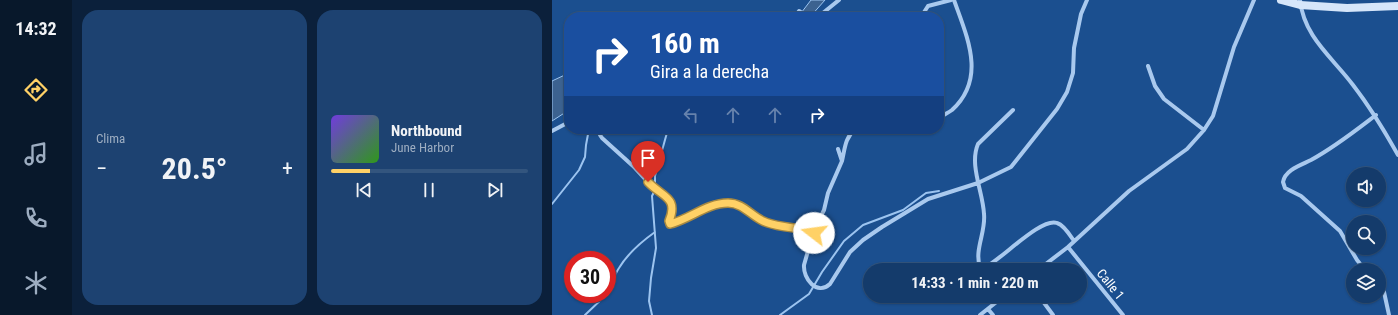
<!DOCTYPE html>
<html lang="es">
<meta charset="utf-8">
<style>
body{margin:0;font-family:"Roboto Condensed",sans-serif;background:#1d4271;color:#f1f3f6;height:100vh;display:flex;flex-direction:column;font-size:15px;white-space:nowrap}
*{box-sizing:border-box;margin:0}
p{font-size:13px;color:#9dadc1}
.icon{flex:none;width:22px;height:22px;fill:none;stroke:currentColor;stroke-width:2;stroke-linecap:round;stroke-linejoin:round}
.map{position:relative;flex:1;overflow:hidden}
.panel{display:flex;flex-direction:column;gap:10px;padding:10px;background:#0b203b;width:480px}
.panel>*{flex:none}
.top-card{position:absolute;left:12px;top:12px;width:380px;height:122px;border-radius:16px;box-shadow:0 1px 3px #0004,0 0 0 1px #33557e;background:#1a4fa0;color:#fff;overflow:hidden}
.tools{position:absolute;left:794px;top:167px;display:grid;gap:8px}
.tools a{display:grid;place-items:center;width:40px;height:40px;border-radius:50%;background:#143b6b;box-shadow:0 1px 3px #0004,0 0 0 1px #33557e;font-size:20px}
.speed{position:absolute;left:12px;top:251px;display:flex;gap:8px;font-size:20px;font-weight:700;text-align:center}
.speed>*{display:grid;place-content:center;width:52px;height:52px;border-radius:50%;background:#143b6b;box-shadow:0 1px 3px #0004,0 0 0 1px #33557e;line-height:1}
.speed .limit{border:6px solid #d22;background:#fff;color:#111}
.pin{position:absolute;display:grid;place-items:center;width:34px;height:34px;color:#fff;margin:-41px -17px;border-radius:50% 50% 50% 0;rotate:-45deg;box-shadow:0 0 4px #0007}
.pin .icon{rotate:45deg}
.me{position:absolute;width:44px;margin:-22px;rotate:285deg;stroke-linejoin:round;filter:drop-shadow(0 0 3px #0008)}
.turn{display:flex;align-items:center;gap:14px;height:84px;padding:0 20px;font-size:18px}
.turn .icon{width:52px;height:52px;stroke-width:2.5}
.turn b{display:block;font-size:28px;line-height:34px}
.lanes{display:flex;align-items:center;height:38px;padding:0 20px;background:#0003;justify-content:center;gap:20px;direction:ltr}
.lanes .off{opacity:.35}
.big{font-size:30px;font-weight:700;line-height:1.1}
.panel .card{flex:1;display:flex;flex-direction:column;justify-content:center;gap:6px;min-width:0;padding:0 14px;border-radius:16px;background:#1d4271}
.song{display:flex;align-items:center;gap:12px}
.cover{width:48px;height:48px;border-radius:6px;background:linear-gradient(135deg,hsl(260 70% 55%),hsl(110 70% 35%))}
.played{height:4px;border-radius:2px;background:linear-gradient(90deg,#ffd166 20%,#33557e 20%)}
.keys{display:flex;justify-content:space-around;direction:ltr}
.heat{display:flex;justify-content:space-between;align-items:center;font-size:22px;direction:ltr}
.panel .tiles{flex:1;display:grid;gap:10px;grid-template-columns:repeat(2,1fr)}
.trip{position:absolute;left:311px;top:263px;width:224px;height:40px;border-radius:20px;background:#143b6b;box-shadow:0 1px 3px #0004,0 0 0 1px #33557e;font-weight:700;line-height:40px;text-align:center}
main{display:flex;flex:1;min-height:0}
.dock{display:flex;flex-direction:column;width:72px;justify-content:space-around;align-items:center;background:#08182b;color:#9dadc1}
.dock .icon{width:28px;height:28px}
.dock .current{color:#ffd166}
.dock b{font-size:18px;color:#f1f3f6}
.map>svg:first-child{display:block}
.water{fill:#3c6290;stroke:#9cc4f0}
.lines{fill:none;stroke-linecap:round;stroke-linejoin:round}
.stream{stroke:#9cc4f0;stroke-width:2}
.street{stroke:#a9c9ee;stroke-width:4}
.secondary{stroke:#d6e6fa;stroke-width:8}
.route-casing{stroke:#a68842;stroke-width:10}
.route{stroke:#ffd166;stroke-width:7}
.labels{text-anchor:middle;stroke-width:4;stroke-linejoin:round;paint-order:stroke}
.street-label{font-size:13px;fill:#fff;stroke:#1b4f8f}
</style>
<main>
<nav class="dock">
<b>14:32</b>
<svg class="icon current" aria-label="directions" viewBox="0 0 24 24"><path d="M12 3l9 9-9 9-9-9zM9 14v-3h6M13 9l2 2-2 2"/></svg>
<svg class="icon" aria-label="music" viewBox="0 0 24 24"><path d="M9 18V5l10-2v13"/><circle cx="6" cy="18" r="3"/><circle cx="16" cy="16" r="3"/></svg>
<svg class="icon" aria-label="phone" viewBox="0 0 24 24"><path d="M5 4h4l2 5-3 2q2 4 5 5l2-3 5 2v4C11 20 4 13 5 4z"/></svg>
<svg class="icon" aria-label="climate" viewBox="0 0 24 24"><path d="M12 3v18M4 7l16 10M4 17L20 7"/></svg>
</nav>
<section class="panel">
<div class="tiles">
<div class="card"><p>Clima</p>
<div class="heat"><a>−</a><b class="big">20.5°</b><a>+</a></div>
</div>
<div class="card">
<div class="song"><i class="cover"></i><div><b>Northbound</b><p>June Harbor</p></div></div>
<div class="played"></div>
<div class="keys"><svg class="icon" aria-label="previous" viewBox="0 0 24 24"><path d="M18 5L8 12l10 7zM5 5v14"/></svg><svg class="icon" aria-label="pause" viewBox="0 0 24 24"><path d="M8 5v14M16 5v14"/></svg><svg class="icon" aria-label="next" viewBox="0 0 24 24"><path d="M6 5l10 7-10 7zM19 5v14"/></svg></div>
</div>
</div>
</section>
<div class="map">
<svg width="846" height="315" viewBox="0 0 846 315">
<rect width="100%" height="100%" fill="#1b4f8f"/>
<path class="water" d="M 259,0 L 273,0 L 258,17 L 246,17 Z
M 17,73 L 17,110 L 0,121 L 0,81 Z"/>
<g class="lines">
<path class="stream" d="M 0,204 L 27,170 L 33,157 L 34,145 L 37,129
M 55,293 C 61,284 62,275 67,268 C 76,253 89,242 103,232
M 33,315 L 55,294
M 100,315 L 97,301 L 99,278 L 104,248 L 100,196 L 103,190 L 103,176 L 116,129
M 228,315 L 257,294 L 270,272 L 292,241 L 311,225 L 351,210 L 374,193 L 387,191"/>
<path class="street" d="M 748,0 C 752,37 780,57 801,85 C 818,107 832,130 846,155
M 243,17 L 247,11 L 256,17
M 266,17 L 287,0
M 369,17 L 376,6 L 399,0
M 596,66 L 603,86 L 612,99 L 652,130
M 387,118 C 391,115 396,113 400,110 C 435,78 415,37 402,0
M 49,129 L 48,135 L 50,138 L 81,166 L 103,190 L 118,200 L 121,208 L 117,221 L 119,224 C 138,219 155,203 176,203 C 191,203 198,215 211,221 C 222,226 249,229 262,230
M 0,131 L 17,122
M 286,149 L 290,161 L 276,193 L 272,210 L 262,230 L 252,265 C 251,279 265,296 278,284 L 298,252 L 311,240 L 330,227 L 376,199 L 426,183 L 459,167 L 505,109 L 515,92 L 521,73 L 522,48 L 529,14 L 535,0
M 290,161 C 293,148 293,138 303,129
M 516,247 L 571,315
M 432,268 C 449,260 489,217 505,223 C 512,225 518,235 522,241
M 433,270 L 428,267 C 422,250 434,232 432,214 C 431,192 417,165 426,144 L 461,110
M 486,270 L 516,247 L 577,191 L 635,149 L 652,130 L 661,116 L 682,47 L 702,0
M 813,270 L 805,260 L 788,231 L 749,196 L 733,188 L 731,182 C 733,170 749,165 759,160 C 783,147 803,131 824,115
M 827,285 L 832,292 L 837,315
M 487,296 L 501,315
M 436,309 L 441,315
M 428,315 L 452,296"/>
<path class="secondary" d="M 729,0 L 748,5 L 795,8 L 846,6"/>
</g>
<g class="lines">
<defs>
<path id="route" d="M 96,182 C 110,197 127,197 117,221 L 118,224 C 138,219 155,203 176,203 C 191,203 198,215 211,221 C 222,226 249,229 262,230 L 262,233"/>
</defs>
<use href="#route" class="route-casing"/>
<use href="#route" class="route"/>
</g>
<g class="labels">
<g class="street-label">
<text transform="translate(559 284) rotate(51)" y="5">Calle 1</text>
</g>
</g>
</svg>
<div class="tools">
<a><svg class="icon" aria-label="sound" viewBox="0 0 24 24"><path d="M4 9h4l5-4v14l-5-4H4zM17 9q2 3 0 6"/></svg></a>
<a><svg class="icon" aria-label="search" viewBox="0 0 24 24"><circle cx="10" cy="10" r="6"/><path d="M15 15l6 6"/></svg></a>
<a><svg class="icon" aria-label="layers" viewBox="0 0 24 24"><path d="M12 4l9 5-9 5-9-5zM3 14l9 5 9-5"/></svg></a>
</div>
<div class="speed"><div class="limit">30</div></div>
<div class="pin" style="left:96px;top:182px;background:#d93025"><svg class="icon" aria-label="arrive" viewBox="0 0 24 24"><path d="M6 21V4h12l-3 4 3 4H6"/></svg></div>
<svg class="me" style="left:262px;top:233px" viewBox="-20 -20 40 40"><circle r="19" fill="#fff"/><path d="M0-13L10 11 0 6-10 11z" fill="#ffd166"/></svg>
<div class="trip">14:33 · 1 min · 220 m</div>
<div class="top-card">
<div class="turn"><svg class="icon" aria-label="right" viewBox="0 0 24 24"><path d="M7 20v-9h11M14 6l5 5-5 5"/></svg><div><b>160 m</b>Gira a la derecha</div></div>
<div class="lanes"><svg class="icon off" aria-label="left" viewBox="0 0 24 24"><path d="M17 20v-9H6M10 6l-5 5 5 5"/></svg><svg class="icon off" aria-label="ahead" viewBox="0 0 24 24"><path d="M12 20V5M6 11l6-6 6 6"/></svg><svg class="icon off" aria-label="ahead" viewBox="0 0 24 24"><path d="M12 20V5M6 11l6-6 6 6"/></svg><svg class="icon" aria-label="right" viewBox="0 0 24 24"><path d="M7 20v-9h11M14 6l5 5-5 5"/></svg></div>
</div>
</div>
</main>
